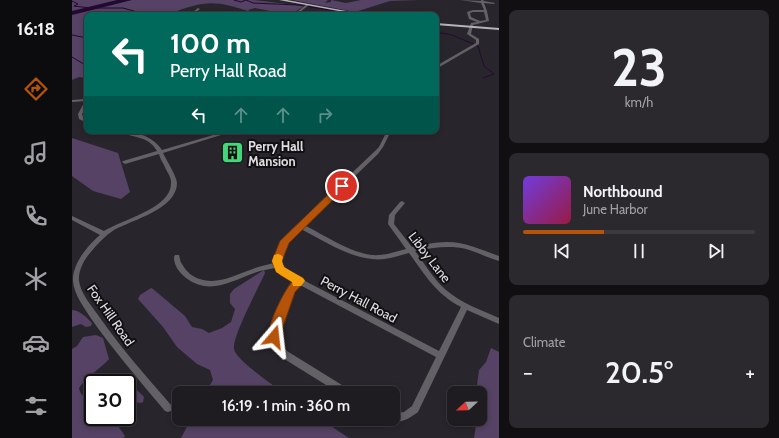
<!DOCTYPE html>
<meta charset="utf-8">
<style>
body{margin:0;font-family:Cabin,sans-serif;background:#2c292e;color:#f1f3f6;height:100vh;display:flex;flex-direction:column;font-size:15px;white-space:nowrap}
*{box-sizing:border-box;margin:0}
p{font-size:13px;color:#a1a1a5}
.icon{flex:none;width:22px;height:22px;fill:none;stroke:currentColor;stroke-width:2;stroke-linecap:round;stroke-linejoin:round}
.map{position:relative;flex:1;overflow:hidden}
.details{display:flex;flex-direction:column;gap:10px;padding:10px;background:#110f12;width:280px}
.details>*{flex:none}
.guide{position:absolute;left:12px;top:12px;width:355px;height:122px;border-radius:8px;box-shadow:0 2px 6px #0003,0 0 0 1px #3c3a3f;background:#00695c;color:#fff;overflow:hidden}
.needle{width:26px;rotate:248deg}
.buttons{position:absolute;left:375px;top:386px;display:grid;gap:8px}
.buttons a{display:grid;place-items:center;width:40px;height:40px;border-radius:8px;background:#1f1c21;box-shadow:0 2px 6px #0003,0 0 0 1px #3c3a3f;font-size:20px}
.speed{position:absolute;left:12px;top:374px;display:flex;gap:8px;font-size:20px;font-weight:700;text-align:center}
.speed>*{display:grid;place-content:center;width:52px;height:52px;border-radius:50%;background:#1f1c21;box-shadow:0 2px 6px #0003,0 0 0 1px #3c3a3f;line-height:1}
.speed .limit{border:2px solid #111;border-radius:6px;background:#fff;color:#111}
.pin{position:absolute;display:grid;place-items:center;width:34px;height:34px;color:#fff;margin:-17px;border:2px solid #fff;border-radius:50%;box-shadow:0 1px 4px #0007}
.me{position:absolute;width:44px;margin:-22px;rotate:17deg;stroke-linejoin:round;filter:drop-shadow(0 0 3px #0008)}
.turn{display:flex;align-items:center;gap:14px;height:84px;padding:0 20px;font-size:18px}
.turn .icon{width:52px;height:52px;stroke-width:2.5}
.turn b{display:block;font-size:28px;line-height:34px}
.lanes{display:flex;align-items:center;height:38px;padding:0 20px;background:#0003;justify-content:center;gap:20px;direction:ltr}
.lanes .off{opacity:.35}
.big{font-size:30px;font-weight:600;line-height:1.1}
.details .tile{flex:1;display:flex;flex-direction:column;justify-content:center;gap:6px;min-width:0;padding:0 14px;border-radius:8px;background:#2c292e}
.details .dial{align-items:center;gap:0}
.dial b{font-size:52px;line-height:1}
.song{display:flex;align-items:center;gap:12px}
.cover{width:48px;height:48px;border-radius:6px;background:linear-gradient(135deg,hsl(260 70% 55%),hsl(340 70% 35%))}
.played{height:4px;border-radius:2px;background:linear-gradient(90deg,#b45309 35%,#3c3a3f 35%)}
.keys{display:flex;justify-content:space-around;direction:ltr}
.heat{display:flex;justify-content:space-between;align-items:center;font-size:22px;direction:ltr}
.trip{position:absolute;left:100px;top:386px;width:228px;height:40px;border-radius:8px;background:#1f1c21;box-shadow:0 2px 6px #0003,0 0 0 1px #3c3a3f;font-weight:600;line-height:40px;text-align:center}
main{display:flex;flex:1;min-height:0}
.tab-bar{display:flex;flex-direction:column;width:72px;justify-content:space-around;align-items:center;background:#0c0b0d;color:#a1a1a5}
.tab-bar .icon{width:28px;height:28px}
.tab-bar .active{color:#b45309}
.tab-bar b{font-size:18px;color:#f1f3f6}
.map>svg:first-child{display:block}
.green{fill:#554264}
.water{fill:#230932}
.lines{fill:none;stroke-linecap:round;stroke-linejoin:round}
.stream{stroke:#230932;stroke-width:1}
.minor{fill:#636165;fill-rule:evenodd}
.highway{fill:#b7b2bb;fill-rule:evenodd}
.wall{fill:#1f4b2e}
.shaded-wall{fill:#193d25}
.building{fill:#245735;stroke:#193d25}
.route{fill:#b45309;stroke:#753606}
.slow{fill:#f59e0b}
.labels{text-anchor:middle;stroke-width:4;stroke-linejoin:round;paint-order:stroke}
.poi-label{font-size:13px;font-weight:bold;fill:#e1dee3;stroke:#110f12;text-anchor:start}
.street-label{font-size:13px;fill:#e1dee3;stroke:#110f12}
</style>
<main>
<nav class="tab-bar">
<b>16:18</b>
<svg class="icon active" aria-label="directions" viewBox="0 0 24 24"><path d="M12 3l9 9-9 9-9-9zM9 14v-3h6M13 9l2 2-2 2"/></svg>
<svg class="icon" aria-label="music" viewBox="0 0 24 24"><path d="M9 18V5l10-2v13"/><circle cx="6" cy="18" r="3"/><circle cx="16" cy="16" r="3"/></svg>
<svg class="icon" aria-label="phone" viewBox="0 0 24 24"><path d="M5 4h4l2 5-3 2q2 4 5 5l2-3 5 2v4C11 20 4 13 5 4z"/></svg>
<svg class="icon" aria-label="climate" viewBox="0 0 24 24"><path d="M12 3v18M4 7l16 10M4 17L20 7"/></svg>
<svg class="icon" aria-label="car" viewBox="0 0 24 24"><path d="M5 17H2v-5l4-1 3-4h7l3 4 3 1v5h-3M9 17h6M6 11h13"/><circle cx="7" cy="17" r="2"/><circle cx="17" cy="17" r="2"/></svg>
<svg class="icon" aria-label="filters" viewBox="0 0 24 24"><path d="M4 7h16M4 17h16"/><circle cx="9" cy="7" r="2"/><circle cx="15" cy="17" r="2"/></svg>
</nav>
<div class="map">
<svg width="427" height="438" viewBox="0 0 427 438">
<rect width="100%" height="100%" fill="#29252c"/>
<path class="green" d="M 0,0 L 181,0 L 232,6 L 218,15 L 183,8 L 176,10 L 179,12 C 143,0 133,0 97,14 L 99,15 L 15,15 L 15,78 L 7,77 L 0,80 Z
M 220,0 L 256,0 L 253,3 L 259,2 L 259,0 L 274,3 L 289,0 L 347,0 L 318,1 L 283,12 Z
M 0,138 L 46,153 L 58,192 L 49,199 L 21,191 L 0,176 Z
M 192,270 L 193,273 C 187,287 160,337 162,349 C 163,359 202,386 212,393 L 133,393 L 141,380 L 138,370 L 125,364 L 105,347 L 91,327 L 66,299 L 68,295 L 79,288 L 81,289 L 113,316 L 120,327 L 130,329 L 137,333 L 150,328 L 159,322 L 163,309 L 158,303 L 158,294 L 162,289 Z
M 0,310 C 9,311 14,317 20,323 L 19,326 L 14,327 L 9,324 L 0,327 Z
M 24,335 L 31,338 L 37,359 C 27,370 15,376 7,388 C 8,395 15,400 21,403 L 21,417 L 40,417 L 53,436 L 51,438 L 0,438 L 0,349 L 5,346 L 11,337 Z
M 419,348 L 427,352 L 427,438 L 402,438 L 405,419 L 408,419 L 408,393 L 404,393 L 407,370 L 414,362 Z
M 55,387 L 64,389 L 72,397 L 71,402 L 69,403 L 63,402 L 55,395 Z
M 119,419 L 248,419 L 277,438 L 109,438 Z"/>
<path class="water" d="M 45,0 L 60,0 L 0,15 L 0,11 Z"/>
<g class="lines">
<path class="stream" d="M 162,0 L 169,2 L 174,0 L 181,3 L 226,5 L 277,13 L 277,15
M 0,1 L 6,4 L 2,6 L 18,8
M 25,8 L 51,8 L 69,13 L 89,15
M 364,32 L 380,35 L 406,46 L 412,66 L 422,74 L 411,78
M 0,35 L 15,38
M 0,57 L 15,66"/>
<path class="minor" d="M 388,0 L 409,1 L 409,0 L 411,0 L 412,1 L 423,3 L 422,4 L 412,3 L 415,11 L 417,21 L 401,25 L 399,34 L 407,39 L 407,44 L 364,69 L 364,66 L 404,43 L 404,40 L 395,34 L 399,23 L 405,22 L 397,19 L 395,12 L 401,10 L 412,10 L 409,3 ZM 401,12 L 412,12 L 414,20 L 408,21 L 399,17 L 398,13 Z
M 235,4 L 237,5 L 224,15 L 221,15 Z
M 126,8 L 128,9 L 124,12 L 125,15 L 123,15 L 121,12 Z
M 15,99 L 15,106 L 10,114 L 11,117 L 15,120 L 15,123 L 7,119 L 6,114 L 13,101 L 0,102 L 0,100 Z
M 46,131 C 62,131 80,135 90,150 L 155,131 L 162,131 L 91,153 C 94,159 105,177 105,183 C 105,209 60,220 42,230 C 33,236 25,244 18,253 C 12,260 6,271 7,281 C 9,294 19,305 26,315 C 48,347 74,376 99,405 L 100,408 L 99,411 L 96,412 L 93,411 C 67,380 41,350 18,317 C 11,306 2,294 1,281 C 0,264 16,245 28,235 L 0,220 L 0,216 L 32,231 C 49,220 101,208 99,182 C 99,176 94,171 92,165 C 90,162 88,158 87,154 L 53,164 L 50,162 L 51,161 L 85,151 C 75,134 60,139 46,131 Z
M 315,131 L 319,131 L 311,147 L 306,154 L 232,225 C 252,235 279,253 300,255 C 312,256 323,252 334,249 L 316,224 L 317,215 L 328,202 L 330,201 L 333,203 L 323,215 L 322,224 L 340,247 C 351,245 363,242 375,242 C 393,242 410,250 427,256 L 427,261 C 416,258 405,252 394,249 C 377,245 360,248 343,251 C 353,264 362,280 374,290 C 389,303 409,310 427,318 L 427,324 L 395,310 L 346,412 C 338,418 326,426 317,419 L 321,419 L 321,413 L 332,412 L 340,406 L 364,357 L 228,285 L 222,291 L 206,333 L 206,340 L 215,351 L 278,390 L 279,393 L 267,393 L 209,357 L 199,343 L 198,341 L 198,333 L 215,290 L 222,282 C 216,278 207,275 203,268 C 198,269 193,270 188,271 C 163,279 139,297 114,278 C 107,272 102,266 102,257 L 103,255 L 107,255 C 108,258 108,262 110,264 C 112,268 115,271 118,274 C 139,289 160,276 181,269 C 188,266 195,265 202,263 L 202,261 L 210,239 L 302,152 L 307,147 ZM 229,229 C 250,240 276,257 300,259 C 312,261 325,256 337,253 C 353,275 364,294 389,307 L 367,351 L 214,271 L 210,268 L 208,261 L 215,242 Z"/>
<path class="highway" d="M 207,0 L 215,0 L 296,15 L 288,15 Z
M 364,23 L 427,28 L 427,30 L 364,25 Z"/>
</g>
<path class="wall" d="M 155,145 L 166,156 L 160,157 L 155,150 Z"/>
<path class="shaded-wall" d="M 166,150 L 166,156 L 160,157 L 159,151 Z"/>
<path class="building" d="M 161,143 L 166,150 L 159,151 L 155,145 Z"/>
<path class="route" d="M 270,183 L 274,186 L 273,188 L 217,243 L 210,261 L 210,264 L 215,270 L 231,278 L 233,281 L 223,292 L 206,341 L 202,342 L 197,341 C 192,331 212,290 220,282 L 208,275 L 201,265 L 200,261 L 208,241 L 267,184 Z"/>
<path class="slow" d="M 206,254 L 209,255 L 211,257 L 210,261 L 212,267 L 231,278 L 233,281 L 229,286 L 221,286 L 220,282 L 204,272 L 200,261 L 202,255 Z"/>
<defs>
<symbol id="building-square" viewBox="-11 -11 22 22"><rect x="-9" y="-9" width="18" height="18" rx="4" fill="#43d77b" stroke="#110f12"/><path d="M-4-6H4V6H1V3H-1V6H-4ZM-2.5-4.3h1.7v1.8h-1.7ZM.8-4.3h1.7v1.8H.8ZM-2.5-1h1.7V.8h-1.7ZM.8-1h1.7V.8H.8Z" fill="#111"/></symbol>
</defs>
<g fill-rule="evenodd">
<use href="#building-square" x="148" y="140" width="25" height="25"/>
</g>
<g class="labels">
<g class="poi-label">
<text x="176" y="151">Perry Hall<tspan x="176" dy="15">Mansion</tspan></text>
</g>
<g class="street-label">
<text transform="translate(358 257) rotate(52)" y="5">Libby Lane</text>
<text transform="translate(287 299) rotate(28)" y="5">Perry Hall Road</text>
<text transform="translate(39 315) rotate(55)" y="5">Fox Hill Road</text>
</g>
</g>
</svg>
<div class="buttons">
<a><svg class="needle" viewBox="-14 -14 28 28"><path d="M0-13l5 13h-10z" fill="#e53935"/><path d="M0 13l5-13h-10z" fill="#a1a1a5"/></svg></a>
</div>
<div class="speed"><div class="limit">30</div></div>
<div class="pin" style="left:270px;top:186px;background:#d93025"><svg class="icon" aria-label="arrive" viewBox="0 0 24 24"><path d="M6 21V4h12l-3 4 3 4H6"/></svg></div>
<svg class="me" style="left:202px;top:337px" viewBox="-20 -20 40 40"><path d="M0-17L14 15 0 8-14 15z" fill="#b45309" stroke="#fff" stroke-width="4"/></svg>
<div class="trip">16:19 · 1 min · 360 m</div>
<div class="guide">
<div class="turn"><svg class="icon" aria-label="left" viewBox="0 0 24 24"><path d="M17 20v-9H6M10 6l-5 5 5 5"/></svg><div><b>100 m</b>Perry Hall Road</div></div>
<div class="lanes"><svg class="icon" aria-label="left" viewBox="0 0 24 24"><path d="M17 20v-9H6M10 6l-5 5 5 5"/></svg><svg class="icon off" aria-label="ahead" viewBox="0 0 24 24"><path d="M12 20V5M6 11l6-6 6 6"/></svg><svg class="icon off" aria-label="ahead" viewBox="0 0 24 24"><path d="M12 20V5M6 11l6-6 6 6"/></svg><svg class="icon off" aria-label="right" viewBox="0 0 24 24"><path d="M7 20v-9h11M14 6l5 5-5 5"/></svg></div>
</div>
</div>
<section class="details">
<div class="tile dial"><b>23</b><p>km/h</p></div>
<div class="tile">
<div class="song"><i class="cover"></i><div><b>Northbound</b><p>June Harbor</p></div></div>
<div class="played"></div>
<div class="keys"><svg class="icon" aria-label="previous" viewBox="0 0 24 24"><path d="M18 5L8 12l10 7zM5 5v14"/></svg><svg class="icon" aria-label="pause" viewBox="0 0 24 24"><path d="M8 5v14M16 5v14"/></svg><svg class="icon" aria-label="next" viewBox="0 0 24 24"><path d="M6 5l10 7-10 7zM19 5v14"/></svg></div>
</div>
<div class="tile"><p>Climate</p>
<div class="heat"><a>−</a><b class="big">20.5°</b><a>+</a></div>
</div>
</section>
</main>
